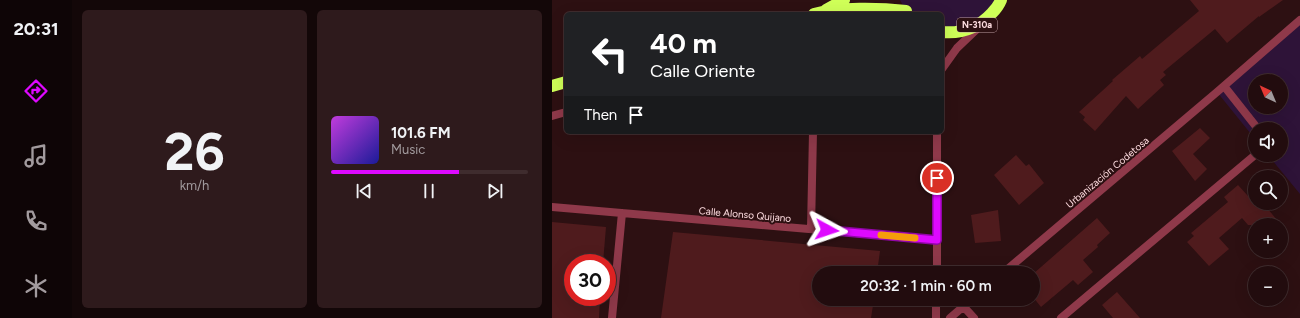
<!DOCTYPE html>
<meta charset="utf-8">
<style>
body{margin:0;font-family:Figtree,sans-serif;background:#2e1a1c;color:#f1f3f6;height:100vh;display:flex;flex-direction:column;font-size:15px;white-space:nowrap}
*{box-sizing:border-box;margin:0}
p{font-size:13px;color:#a29b9e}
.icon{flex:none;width:22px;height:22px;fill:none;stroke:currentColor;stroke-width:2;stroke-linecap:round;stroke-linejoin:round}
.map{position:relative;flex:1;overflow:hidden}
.panel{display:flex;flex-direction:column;gap:10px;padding:10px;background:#130708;width:480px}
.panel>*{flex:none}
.top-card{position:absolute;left:12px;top:12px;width:380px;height:122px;border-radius:6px;box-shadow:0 4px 16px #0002,0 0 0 1px #3f2c2e;background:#202124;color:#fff;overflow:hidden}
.needle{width:26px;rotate:316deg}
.controls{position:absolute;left:696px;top:74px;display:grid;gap:8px}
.controls a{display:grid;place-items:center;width:40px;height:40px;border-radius:50%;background:#220c0e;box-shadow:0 4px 16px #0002,0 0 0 1px #3f2c2e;font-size:20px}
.speed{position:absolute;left:12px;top:254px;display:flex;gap:8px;font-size:20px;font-weight:700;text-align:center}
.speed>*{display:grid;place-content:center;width:52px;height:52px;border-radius:50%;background:#220c0e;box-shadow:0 4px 16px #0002,0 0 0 1px #3f2c2e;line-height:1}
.speed .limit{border:6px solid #d22;background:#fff;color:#111}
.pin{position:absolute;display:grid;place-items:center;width:34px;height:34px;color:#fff;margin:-17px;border:2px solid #fff;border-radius:50%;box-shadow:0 1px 4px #0007}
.me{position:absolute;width:44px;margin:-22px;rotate:95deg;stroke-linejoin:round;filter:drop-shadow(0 0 3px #0008)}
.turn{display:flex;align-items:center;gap:14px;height:84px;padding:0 20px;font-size:18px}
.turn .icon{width:52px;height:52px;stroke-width:2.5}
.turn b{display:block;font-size:28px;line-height:34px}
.then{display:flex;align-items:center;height:38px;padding:0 20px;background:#0003;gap:8px;font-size:15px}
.panel .tile{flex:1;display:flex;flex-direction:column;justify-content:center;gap:6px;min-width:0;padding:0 14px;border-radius:6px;background:#2e1a1c}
.panel .dial{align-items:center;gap:0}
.dial b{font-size:52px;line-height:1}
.song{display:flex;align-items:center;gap:12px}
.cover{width:48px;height:48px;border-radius:6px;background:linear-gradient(135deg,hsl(290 70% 55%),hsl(240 70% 35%))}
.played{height:4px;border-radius:2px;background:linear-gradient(90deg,#de09ff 65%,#3f2c2e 65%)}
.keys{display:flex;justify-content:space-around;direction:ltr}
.panel .tiles{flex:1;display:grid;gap:10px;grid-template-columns:repeat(2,1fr)}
.trip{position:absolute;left:260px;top:266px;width:228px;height:40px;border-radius:20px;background:#220c0e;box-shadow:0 4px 16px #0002,0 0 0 1px #3f2c2e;font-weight:600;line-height:40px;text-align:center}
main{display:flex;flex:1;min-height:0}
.menu{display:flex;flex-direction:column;width:72px;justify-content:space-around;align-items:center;background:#0e0506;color:#a29b9e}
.menu .icon{width:28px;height:28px}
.menu .current{color:#de09ff}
.menu b{font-size:18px;color:#f1f3f6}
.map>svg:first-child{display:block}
.green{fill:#2e1338;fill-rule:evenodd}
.building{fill:#4f1b1d}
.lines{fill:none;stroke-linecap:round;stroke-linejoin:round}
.lane{stroke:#8f394a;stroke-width:8}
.street{stroke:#8f394a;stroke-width:8}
.highway{stroke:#cfff58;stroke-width:12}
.route-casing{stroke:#9006a6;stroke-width:10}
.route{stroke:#de09ff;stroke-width:7}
.slow{stroke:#f59e0b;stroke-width:7}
.labels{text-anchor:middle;stroke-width:4;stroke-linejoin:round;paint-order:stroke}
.shield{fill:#2d1012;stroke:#c0a0a3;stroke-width:1}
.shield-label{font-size:9px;font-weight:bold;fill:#ffdde1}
.street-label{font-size:10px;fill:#ffdde1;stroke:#2d1012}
</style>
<main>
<nav class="menu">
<b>20:31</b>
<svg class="icon current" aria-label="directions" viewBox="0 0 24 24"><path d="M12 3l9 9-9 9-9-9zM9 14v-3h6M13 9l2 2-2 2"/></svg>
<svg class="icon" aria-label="music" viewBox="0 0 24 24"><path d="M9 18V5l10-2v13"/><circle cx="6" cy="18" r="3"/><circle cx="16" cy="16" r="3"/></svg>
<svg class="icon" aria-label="phone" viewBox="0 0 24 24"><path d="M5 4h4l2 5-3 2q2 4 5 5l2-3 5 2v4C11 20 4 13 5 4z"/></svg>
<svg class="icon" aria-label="climate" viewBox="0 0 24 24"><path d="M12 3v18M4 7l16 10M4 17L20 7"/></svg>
</nav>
<section class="panel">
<div class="tiles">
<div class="tile dial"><b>26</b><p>km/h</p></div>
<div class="tile">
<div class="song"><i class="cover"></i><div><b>101.6 FM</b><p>Music</p></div></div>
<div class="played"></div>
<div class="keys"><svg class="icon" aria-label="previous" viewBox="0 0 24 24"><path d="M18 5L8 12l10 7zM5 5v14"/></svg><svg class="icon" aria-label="pause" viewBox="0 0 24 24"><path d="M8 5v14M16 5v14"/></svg><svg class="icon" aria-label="next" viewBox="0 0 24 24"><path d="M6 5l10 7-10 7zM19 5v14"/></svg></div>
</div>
</div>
</section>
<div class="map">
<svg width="748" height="318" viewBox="0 0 748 318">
<rect width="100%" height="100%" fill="#2d1012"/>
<path class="green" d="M 348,0 L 449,0 L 433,21 L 390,32 L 390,14 L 357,14 L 354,11 Z
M 748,20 L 748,194 L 716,155 L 729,155 L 729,129 L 703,129 L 703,139 L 665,92 ZM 703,81 L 729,81 L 729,107 L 703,107 Z"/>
<path class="building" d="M 638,0 L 731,0 L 707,17 L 707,16 L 675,43 L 663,29 L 611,72 L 614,75 L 608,80 L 612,85 L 586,109 L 574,96 L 543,131 L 531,120 L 533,117 L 527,112 L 561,81 L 560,80 L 588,56 L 590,59 L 647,11 Z
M 648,128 L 658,138 L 641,154 L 655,169 L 643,181 L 620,151 Z
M 464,155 L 474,166 L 477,164 L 492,183 L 467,205 L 442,175 Z
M 686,185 L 706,207 L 711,203 L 729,225 L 696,225 L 690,218 L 667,238 L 677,249 L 657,266 L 635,242 L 642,236 L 639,233 L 676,202 L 672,197 Z
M 446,210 L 449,241 L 423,243 L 419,215 Z
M 545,218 L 558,233 L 545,245 L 546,247 L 531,260 L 541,272 L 526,285 L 521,280 L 489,307 L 481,297 L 481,274 Z
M 0,222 L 54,227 L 51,263 L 21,263 L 21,297 L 48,297 L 47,318 L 0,318 Z
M 121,232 L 328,251 L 325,273 L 267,273 L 267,299 L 322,299 L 319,318 L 109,318 Z
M 565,292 L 588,318 L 561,318 L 550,305 Z"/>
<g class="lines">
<path class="lane" d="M 0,116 L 14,112"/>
<path class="street" d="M 390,69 L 405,48 L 426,28
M 672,86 L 706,129
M 0,207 L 385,240
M 259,229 L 261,132
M 385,273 L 385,132
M 451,273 L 665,92 L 748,20
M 411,306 L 422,318
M 60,318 L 70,213
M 384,318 L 384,299
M 398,318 L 420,299
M 509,318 L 703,155"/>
<path class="highway" d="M 274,10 L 292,0
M 262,14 C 287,7 328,8 354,11
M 390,32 C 410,34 427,27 440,13 C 444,9 447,5 449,0
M 0,86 L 14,82"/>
</g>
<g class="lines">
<defs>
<path id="route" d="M 275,230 L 385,240 L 385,178"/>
</defs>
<use href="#route" class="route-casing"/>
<use href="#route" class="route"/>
<path class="slow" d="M 329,235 L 363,238"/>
</g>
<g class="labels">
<rect class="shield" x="405" y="18" width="40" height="14" rx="3"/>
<g class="shield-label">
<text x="425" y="28">N-310a</text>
</g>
<g class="street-label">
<text transform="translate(555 172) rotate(-40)" y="4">Urbanización Codetosa</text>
<text transform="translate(193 214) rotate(5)" y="4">Calle Alonso Quijano</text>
</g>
</g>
</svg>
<div class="controls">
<a><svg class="needle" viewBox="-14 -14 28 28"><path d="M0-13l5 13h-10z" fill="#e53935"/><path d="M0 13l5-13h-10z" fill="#a29b9e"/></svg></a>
<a><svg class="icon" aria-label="sound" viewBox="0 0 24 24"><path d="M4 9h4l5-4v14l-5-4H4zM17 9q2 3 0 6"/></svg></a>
<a><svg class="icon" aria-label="search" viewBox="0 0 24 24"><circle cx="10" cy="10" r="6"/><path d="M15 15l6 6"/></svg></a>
<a>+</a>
<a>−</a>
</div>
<div class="speed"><div class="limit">30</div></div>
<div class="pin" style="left:385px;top:178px;background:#d93025"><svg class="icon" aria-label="arrive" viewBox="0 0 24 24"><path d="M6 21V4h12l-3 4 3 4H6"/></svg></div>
<svg class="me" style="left:275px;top:230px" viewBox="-20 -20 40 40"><path d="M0-17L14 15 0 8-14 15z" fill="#de09ff" stroke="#fff" stroke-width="4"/></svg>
<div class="trip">20:32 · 1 min · 60 m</div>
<div class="top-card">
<div class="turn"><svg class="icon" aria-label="left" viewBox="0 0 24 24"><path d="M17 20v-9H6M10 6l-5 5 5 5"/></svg><div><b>40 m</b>Calle Oriente</div></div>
<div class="then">Then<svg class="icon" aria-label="arrive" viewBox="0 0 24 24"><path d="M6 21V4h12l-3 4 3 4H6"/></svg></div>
</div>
</div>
</main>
